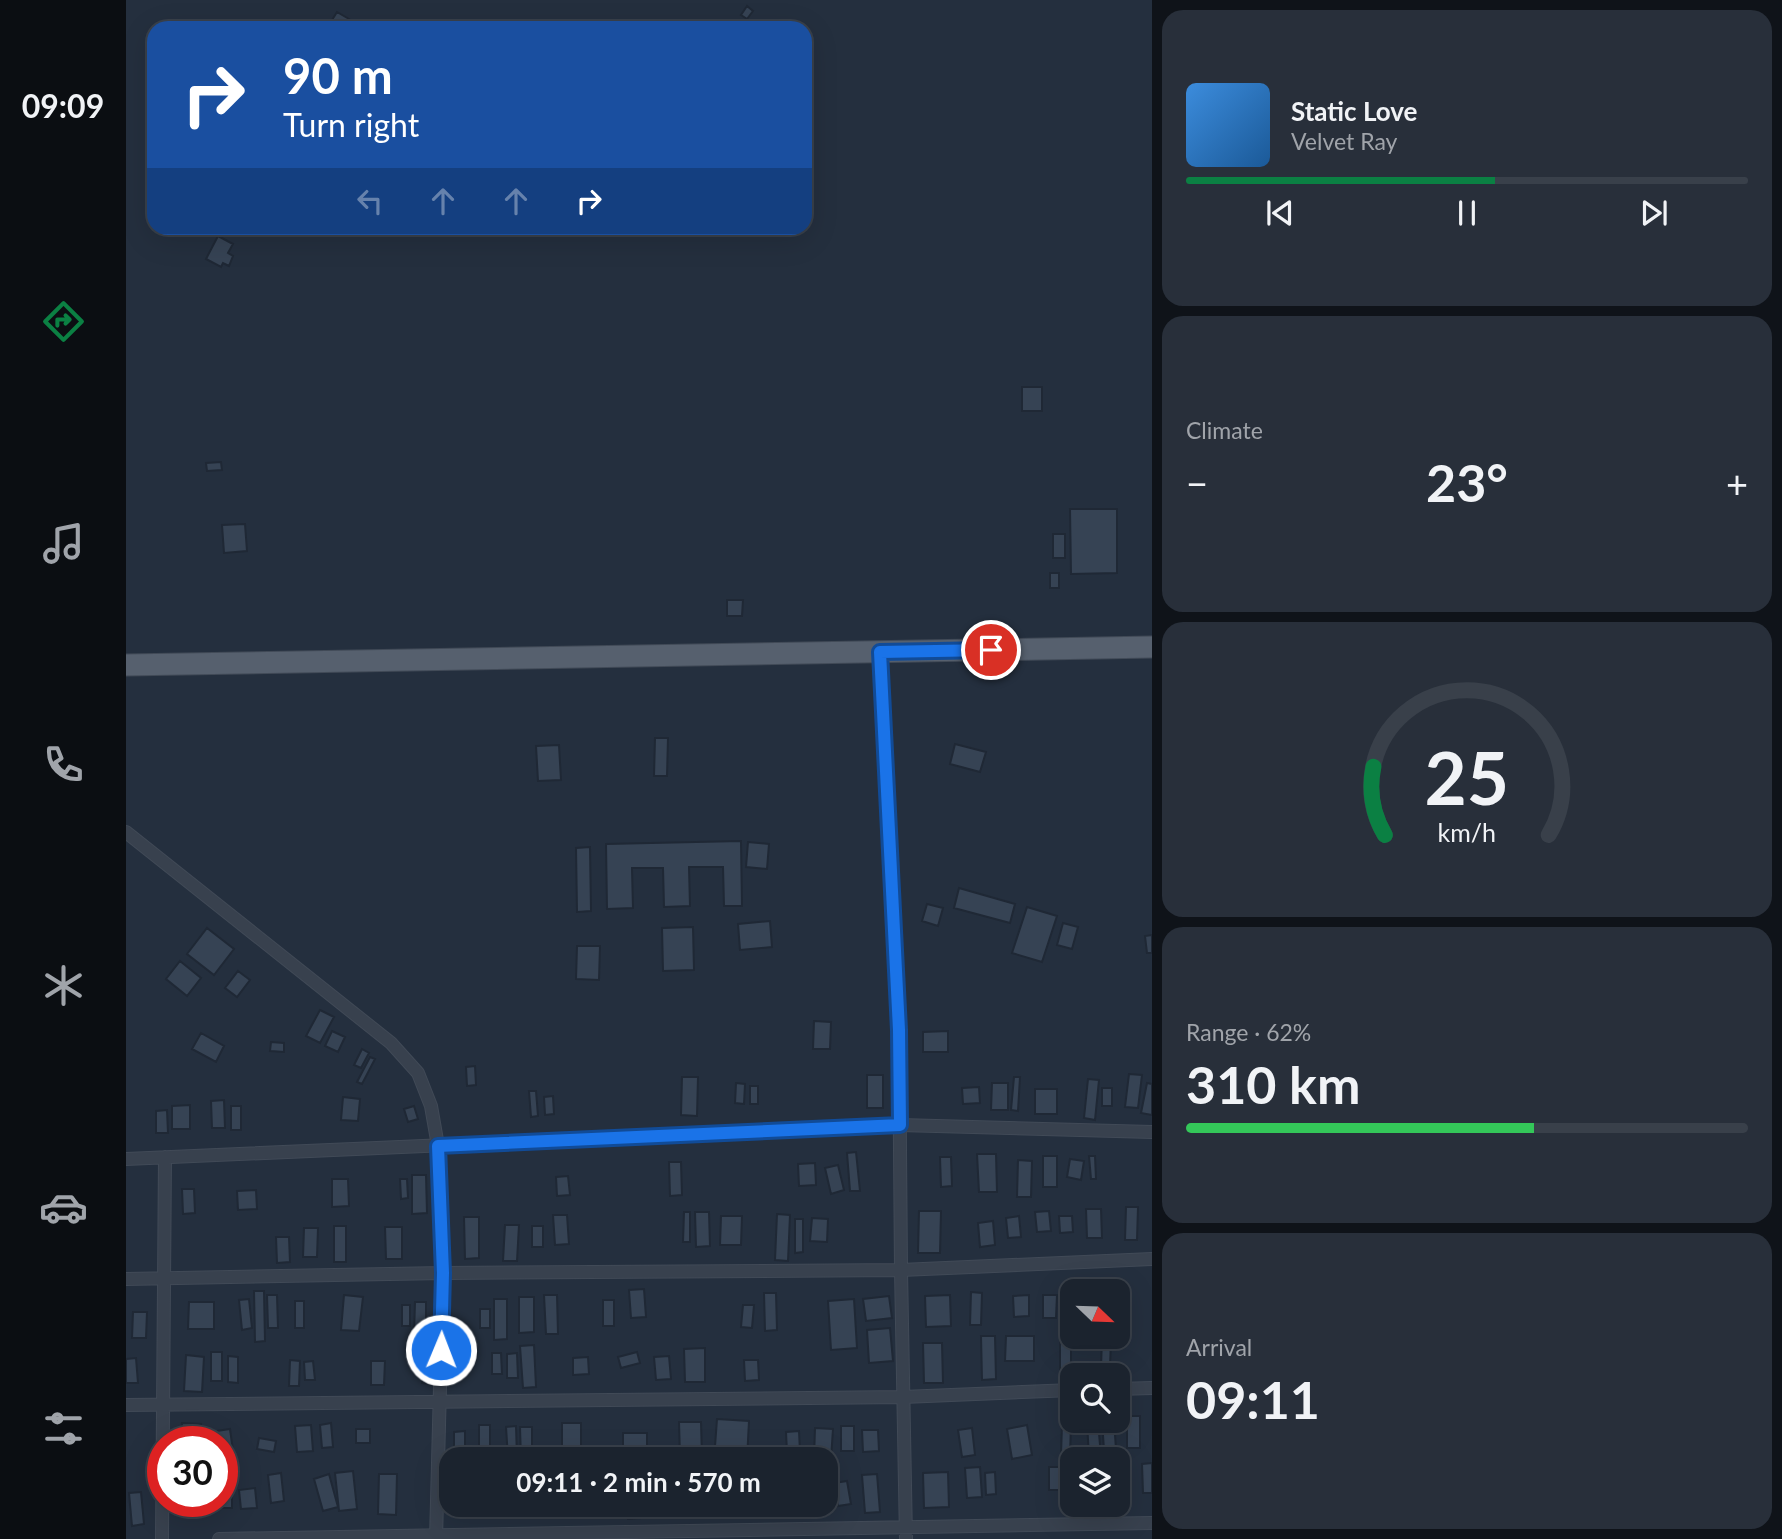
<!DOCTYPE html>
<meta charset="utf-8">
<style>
body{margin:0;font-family:Lato,sans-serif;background:#282f3a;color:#f1f3f6;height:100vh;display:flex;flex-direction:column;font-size:26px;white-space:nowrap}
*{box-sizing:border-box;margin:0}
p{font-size:23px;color:#a0a4aa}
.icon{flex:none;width:38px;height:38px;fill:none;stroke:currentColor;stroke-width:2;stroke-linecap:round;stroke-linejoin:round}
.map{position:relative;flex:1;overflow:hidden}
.side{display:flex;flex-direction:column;gap:10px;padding:10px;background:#0f1319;width:630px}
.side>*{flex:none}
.banner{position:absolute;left:21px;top:21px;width:665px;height:214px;border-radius:21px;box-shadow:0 7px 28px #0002,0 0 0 2px #39404a;background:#1a4fa0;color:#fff;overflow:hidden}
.needle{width:46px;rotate:113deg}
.tools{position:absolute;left:934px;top:1279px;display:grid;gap:14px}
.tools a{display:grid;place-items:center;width:70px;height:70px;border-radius:14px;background:#1b232e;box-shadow:0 7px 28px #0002,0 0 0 2px #39404a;font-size:35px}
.speed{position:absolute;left:21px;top:1426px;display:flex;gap:14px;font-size:35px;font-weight:700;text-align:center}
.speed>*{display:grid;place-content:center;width:91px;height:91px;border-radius:50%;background:#1b232e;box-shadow:0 7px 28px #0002,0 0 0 2px #39404a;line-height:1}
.speed .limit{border:10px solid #d22;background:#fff;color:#111}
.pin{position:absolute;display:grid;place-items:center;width:60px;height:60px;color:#fff;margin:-30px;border:4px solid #fff;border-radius:50%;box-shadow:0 2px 7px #0007}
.me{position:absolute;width:77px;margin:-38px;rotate:1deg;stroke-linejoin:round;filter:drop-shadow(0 0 5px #0008)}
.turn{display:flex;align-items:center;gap:24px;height:147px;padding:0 21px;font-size:32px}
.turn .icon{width:91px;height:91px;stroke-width:2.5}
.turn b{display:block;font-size:49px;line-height:60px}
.lanes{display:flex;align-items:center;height:66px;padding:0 21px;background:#0003;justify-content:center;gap:35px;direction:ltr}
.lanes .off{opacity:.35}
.big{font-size:52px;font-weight:700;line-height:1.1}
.side .widget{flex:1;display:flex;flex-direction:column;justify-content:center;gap:10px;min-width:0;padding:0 24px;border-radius:21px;background:#282f3a}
.side .dial{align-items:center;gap:0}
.dial svg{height:182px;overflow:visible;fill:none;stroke:#39404a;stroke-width:7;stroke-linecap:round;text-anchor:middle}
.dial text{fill:#f1f3f6;stroke:none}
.song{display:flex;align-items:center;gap:21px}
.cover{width:84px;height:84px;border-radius:10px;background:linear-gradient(135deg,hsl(210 70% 55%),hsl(210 70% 35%))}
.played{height:7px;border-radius:4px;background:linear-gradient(90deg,#0b8043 55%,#39404a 55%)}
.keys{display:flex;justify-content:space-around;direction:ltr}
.heat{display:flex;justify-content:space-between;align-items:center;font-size:38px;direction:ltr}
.charge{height:10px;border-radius:5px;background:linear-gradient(90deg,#34c759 62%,#39404a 0)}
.trip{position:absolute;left:313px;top:1447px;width:399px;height:70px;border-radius:21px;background:#1b232e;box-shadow:0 7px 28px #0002,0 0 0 2px #39404a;font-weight:700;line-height:70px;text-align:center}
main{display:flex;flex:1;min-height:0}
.dock{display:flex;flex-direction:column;width:126px;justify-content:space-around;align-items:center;background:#0b0e12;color:#a0a4aa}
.dock .icon{width:49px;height:49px}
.dock .on{color:#0b8043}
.dock b{font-size:32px;color:#f1f3f6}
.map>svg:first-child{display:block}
.building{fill:#364354;stroke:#1f2835;stroke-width:2}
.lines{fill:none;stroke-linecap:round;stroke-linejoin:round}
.minor-casing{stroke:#414a57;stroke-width:14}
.primary-casing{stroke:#414a57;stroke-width:23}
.minor{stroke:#38414e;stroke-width:12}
.primary{stroke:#56606e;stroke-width:21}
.route-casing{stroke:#114b97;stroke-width:18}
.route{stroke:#1a73e8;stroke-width:12}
</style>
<main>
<nav class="dock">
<b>09:09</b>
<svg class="icon on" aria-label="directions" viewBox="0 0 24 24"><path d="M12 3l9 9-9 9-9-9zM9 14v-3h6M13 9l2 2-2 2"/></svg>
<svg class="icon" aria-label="music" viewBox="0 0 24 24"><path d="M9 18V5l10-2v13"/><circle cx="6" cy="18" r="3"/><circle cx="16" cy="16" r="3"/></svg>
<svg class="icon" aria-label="phone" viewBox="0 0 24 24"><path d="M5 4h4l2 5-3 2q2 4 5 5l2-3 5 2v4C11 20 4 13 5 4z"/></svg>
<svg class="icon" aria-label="climate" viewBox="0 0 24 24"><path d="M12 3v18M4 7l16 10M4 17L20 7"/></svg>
<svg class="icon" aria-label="car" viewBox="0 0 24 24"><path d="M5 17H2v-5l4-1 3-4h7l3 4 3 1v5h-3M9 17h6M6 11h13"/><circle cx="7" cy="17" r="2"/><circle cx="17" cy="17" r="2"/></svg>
<svg class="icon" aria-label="filters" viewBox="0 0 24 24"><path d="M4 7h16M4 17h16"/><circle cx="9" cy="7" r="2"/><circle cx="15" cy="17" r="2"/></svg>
</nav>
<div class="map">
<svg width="1026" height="1539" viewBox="0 0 1026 1539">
<rect width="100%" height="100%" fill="#242f3e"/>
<path class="building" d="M 621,6 L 627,11 L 621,19 L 615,15 Z
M 211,12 L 223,19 L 218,28 L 201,28 Z
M 92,236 L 107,244 L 102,253 L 107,256 L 103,266 L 97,263 L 95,267 L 80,259 Z
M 896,387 L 916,387 L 916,411 L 896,411 Z
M 95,462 L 96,470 L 81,471 L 80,463 Z
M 944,509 L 991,509 L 991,573 L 945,574 Z
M 119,524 L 121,551 L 98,553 L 96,525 Z
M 927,534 L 939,534 L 939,558 L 927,558 Z
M 924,573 L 933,573 L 933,588 L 924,588 Z
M 601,600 L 617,600 L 616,616 L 601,616 Z
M 529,738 L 542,738 L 541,776 L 528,776 Z
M 829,744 L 860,752 L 854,772 L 824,764 Z
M 433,745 L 435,780 L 412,781 L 410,746 Z
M 615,841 L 616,906 L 598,906 L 597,867 L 563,867 L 564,906 L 538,907 L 537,868 L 506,868 L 507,908 L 481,909 L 480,844 Z
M 622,842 L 643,844 L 641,869 L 620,867 Z
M 464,847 L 465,911 L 451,912 L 450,848 Z
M 833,888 L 889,904 L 884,923 L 828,908 Z
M 801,904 L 817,908 L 812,926 L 796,921 Z
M 901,907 L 931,916 L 916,962 L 886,953 Z
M 644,921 L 646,947 L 614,950 L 612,924 Z
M 937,923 L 952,927 L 946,949 L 931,945 Z
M 567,927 L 568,970 L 537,971 L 536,928 Z
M 81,928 L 108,949 L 88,975 L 61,954 Z
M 1026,935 L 1026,953 L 1021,953 L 1019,936 Z
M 451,946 L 474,946 L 473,980 L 450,979 Z
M 54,961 L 75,978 L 61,996 L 40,979 Z
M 112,971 L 124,980 L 111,997 L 99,988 Z
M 194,1010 L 208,1017 L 194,1043 L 180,1036 Z
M 688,1021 L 705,1022 L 704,1049 L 687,1049 Z
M 206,1031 L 219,1037 L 212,1052 L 199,1046 Z
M 822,1031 L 822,1052 L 797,1052 L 797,1032 Z
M 75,1033 L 98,1046 L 90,1062 L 66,1049 Z
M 145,1042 L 158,1043 L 158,1052 L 144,1051 Z
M 236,1049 L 243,1053 L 235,1068 L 228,1065 Z
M 244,1057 L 249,1059 L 236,1084 L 231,1082 Z
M 349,1066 L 350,1085 L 341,1086 L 340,1067 Z
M 1003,1074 L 1016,1075 L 1012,1108 L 999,1107 Z
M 741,1075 L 757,1075 L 757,1108 L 741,1108 Z
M 556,1077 L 572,1077 L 571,1116 L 555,1115 Z
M 888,1077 L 894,1077 L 892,1111 L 885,1110 Z
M 962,1079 L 973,1080 L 969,1120 L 958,1118 Z
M 610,1083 L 619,1084 L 618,1104 L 609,1103 Z
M 866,1083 L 882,1083 L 882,1110 L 865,1110 Z
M 1021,1083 L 1026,1084 L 1026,1115 L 1015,1113 Z
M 624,1086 L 632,1086 L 632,1104 L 624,1104 Z
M 853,1087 L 854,1103 L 837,1104 L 836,1088 Z
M 976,1088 L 986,1088 L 986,1106 L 976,1106 Z
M 909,1089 L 931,1089 L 931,1114 L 909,1114 Z
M 403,1091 L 410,1091 L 412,1116 L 405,1117 Z
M 427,1096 L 428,1114 L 419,1115 L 418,1097 Z
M 217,1097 L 234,1099 L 232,1121 L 215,1120 Z
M 98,1100 L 99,1128 L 86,1128 L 85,1101 Z
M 64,1105 L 64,1129 L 46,1129 L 46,1106 Z
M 105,1106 L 115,1106 L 115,1130 L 105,1130 Z
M 288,1106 L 292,1119 L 282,1122 L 278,1109 Z
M 41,1110 L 42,1133 L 30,1133 L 30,1111 Z
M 730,1152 L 734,1191 L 724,1191 L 721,1153 Z
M 851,1154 L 870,1154 L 871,1192 L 853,1192 Z
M 917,1156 L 931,1156 L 931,1187 L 917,1187 Z
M 963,1156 L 969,1156 L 970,1179 L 965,1179 Z
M 814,1157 L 825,1157 L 826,1186 L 815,1187 Z
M 944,1159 L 958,1161 L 955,1180 L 941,1177 Z
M 892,1160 L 906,1161 L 905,1197 L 891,1197 Z
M 543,1162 L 555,1162 L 556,1195 L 544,1196 Z
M 689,1163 L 690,1185 L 673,1186 L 672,1164 Z
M 712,1165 L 718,1190 L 705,1194 L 699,1168 Z
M 286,1175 L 300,1175 L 301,1213 L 286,1214 Z
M 442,1176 L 444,1195 L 431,1196 L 430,1177 Z
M 206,1179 L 222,1179 L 223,1206 L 206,1207 Z
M 274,1179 L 281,1179 L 282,1198 L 275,1199 Z
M 56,1189 L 68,1189 L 69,1213 L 57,1214 Z
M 130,1190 L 131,1209 L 112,1210 L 111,1191 Z
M 1000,1207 L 1012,1207 L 1011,1240 L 999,1240 Z
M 960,1209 L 975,1209 L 976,1238 L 961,1238 Z
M 793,1211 L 815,1211 L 814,1253 L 792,1253 Z
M 923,1211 L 925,1231 L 911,1232 L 909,1212 Z
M 558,1212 L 564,1212 L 564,1242 L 557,1242 Z
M 569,1212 L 583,1212 L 584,1246 L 570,1247 Z
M 651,1214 L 664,1215 L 662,1261 L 649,1260 Z
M 427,1215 L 441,1215 L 443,1244 L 429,1245 Z
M 595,1216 L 616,1216 L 615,1245 L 594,1245 Z
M 893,1216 L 895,1237 L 882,1238 L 880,1218 Z
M 933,1216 L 946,1216 L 947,1232 L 934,1233 Z
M 338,1217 L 353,1217 L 353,1258 L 339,1259 Z
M 686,1218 L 702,1219 L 701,1242 L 684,1241 Z
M 669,1219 L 677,1219 L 677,1252 L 669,1253 Z
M 867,1221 L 869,1245 L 854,1247 L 852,1223 Z
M 379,1225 L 393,1225 L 391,1261 L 377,1261 Z
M 208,1226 L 220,1226 L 220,1262 L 208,1262 Z
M 406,1226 L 417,1226 L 417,1247 L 406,1247 Z
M 259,1227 L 276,1227 L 276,1259 L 260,1259 Z
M 178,1228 L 192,1228 L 191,1257 L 177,1257 Z
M 150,1237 L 163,1237 L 164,1262 L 151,1263 Z
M 1000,1286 L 1001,1310 L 992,1310 L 992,1292 L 989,1292 L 989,1287 Z
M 518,1289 L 520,1317 L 505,1318 L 503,1290 Z
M 128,1291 L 138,1291 L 139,1341 L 129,1342 Z
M 845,1292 L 856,1293 L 855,1325 L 844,1325 Z
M 638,1293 L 650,1293 L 651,1330 L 639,1331 Z
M 141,1295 L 151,1295 L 152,1328 L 142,1328 Z
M 218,1295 L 237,1297 L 233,1331 L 215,1330 Z
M 418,1295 L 431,1295 L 432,1334 L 420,1334 Z
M 824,1295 L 825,1326 L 800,1327 L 799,1296 Z
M 903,1295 L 903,1316 L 888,1317 L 887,1296 Z
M 917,1295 L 931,1295 L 930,1318 L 917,1318 Z
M 763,1296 L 766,1318 L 740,1321 L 737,1299 Z
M 393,1297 L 408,1297 L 408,1332 L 393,1333 Z
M 123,1299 L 126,1328 L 116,1330 L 113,1300 Z
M 368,1299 L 381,1299 L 381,1339 L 368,1340 Z
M 728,1299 L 731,1348 L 705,1350 L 702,1301 Z
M 477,1300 L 488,1300 L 488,1326 L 477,1326 Z
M 169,1301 L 178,1301 L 178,1328 L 169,1328 Z
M 63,1302 L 88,1302 L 88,1329 L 62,1329 Z
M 289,1302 L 300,1302 L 300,1334 L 288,1334 Z
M 276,1305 L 284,1305 L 284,1326 L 276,1326 Z
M 617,1305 L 628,1305 L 626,1328 L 615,1327 Z
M 354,1309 L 364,1309 L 364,1328 L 354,1328 Z
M 7,1312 L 21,1312 L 20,1338 L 6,1338 Z
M 764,1328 L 767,1361 L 743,1363 L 741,1330 Z
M 855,1336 L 869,1336 L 870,1379 L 856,1380 Z
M 880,1336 L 908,1336 L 908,1361 L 879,1361 Z
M 976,1338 L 985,1339 L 984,1367 L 975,1367 Z
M 934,1342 L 945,1342 L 945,1372 L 934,1372 Z
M 797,1343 L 816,1343 L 817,1383 L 798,1383 Z
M 408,1345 L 410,1387 L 397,1388 L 394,1346 Z
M 579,1348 L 579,1382 L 559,1382 L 558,1349 Z
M 85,1352 L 96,1352 L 96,1381 L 85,1381 Z
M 511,1352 L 514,1363 L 495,1368 L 492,1357 Z
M 366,1353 L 375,1353 L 376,1374 L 366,1374 Z
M 391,1353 L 392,1378 L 381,1378 L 381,1354 Z
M 60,1355 L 78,1357 L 76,1392 L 58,1391 Z
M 102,1356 L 112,1357 L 112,1383 L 102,1382 Z
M 543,1356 L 545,1379 L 530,1380 L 528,1357 Z
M 462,1357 L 463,1374 L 447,1375 L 447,1358 Z
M 10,1358 L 12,1383 L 0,1383 L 0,1359 Z
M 338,1358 L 339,1376 L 328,1376 L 327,1359 Z
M 300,1359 L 309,1361 L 306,1384 L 296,1383 Z
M 164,1360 L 174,1361 L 173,1386 L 163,1386 Z
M 618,1360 L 632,1360 L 633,1380 L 619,1381 Z
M 187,1361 L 189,1380 L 179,1380 L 178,1362 Z
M 245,1361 L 259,1361 L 258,1385 L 245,1385 Z
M 1001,1416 L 1014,1416 L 1014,1448 L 1001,1448 Z
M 591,1419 L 623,1421 L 621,1460 L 588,1460 Z
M 976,1421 L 988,1421 L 990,1449 L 978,1450 Z
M 553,1422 L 575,1422 L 576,1457 L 554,1457 Z
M 961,1422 L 972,1422 L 975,1456 L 963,1457 Z
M 56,1423 L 75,1424 L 74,1442 L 55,1442 Z
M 205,1423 L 207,1447 L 196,1448 L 194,1425 Z
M 436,1423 L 455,1423 L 455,1457 L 436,1456 Z
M 936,1424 L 945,1425 L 944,1455 L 935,1455 Z
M 185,1425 L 187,1451 L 171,1452 L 169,1426 Z
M 353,1425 L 364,1425 L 364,1455 L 353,1455 Z
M 901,1425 L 906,1455 L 886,1459 L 881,1429 Z
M 390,1426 L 391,1457 L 382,1458 L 380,1427 Z
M 715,1426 L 728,1426 L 728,1451 L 715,1451 Z
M 394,1427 L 406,1427 L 406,1460 L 395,1460 Z
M 689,1428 L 707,1429 L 705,1459 L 688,1458 Z
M 846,1428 L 849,1455 L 836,1457 L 832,1430 Z
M 104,1429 L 108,1458 L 96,1460 L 96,1442 L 85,1442 L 84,1432 Z
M 230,1429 L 244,1429 L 244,1443 L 230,1443 Z
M 736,1430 L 752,1430 L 753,1451 L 737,1452 Z
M 339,1431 L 339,1458 L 328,1458 L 328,1432 Z
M 673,1431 L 674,1452 L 661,1453 L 660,1432 Z
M 497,1433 L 521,1433 L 521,1460 L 497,1460 Z
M 133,1438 L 150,1441 L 148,1452 L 131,1449 Z
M 1026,1463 L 1026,1493 L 1017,1493 L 1016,1464 Z
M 854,1467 L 856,1497 L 841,1498 L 839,1468 Z
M 923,1467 L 934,1467 L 934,1490 L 923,1490 Z
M 227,1471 L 231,1509 L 213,1511 L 209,1473 Z
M 822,1472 L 823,1507 L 798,1508 L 797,1473 Z
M 869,1472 L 870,1494 L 860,1495 L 859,1473 Z
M 155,1473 L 158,1501 L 145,1503 L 142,1475 Z
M 203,1474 L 212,1507 L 197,1511 L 188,1479 Z
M 253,1474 L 271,1474 L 270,1515 L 252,1514 Z
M 751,1474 L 754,1512 L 739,1513 L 736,1475 Z
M 721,1481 L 725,1504 L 712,1506 L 708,1483 Z
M 96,1486 L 106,1486 L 106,1508 L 94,1508 L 94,1502 L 96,1502 Z
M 129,1488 L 131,1508 L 115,1509 L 113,1490 Z
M 15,1492 L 18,1524 L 6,1526 L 3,1493 Z
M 500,1505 L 513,1505 L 514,1518 L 502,1519 Z
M 532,1505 L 544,1505 L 545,1512 L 532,1513 Z"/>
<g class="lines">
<defs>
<path id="minor" d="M 754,652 L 773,1030 L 775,1270 L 780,1539
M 0,832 L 265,1043 L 292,1073 L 305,1106 L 312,1146 L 317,1273 L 310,1539
M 0,1159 L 774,1125 L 1026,1132
M 0,1279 L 317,1273 L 775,1270 L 1026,1259
M 992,1389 L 1026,1388
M 0,1405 L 777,1397 L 947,1390
M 36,1539 L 39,1157
M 93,1539 L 1026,1523"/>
<path id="primary" d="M 0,665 L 1026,647"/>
</defs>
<use href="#minor" class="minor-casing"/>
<use href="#primary" class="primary-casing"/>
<use href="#minor" class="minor"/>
<use href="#primary" class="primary"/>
</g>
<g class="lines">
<defs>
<path id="route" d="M 315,1350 L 317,1273 L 312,1146 L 774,1125 L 773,1030 L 754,652 L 865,650"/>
</defs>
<use href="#route" class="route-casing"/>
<use href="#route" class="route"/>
</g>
</svg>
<div class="tools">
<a><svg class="needle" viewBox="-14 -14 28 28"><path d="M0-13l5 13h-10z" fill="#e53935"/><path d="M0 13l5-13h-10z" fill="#a0a4aa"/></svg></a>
<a><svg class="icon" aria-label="search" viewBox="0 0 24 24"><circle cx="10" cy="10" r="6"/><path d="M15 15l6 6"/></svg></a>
<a><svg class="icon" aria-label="layers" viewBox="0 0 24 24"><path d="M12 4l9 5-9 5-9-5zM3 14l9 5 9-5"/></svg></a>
</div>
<div class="speed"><div class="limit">30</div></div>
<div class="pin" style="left:865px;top:650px;background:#d93025"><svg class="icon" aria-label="arrive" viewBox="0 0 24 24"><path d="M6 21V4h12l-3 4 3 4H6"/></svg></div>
<svg class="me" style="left:315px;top:1350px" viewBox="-20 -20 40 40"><circle r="17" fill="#1a73e8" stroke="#fff" stroke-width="3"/><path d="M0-11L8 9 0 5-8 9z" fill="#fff"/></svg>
<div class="trip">09:11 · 2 min · 570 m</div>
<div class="banner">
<div class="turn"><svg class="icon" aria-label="right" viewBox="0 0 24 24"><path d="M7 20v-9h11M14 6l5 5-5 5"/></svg><div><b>90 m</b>Turn right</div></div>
<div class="lanes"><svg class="icon off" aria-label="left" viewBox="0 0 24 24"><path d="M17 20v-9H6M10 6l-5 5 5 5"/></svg><svg class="icon off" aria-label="ahead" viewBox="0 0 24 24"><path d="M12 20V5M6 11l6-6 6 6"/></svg><svg class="icon off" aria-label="ahead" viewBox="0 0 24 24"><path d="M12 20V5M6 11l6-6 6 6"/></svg><svg class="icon" aria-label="right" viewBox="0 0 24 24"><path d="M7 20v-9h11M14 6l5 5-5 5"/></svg></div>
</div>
</div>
<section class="side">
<div class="widget">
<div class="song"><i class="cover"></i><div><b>Static Love</b><p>Velvet Ray</p></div></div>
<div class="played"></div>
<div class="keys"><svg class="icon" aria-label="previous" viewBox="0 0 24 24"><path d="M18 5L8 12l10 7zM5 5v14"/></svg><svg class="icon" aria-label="pause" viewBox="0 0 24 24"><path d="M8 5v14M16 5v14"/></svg><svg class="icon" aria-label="next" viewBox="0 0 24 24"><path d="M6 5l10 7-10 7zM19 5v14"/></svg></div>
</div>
<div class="widget"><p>Climate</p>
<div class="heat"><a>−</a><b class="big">23°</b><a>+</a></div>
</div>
<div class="widget dial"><svg viewBox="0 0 100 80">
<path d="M14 69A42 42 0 1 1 86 69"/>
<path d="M14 69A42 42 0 0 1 9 39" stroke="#0b8043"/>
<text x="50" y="56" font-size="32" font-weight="700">25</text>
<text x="50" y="72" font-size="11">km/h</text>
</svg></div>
<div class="widget"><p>Range · 62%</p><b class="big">310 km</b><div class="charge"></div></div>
<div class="widget"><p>Arrival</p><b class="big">09:11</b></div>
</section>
</main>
